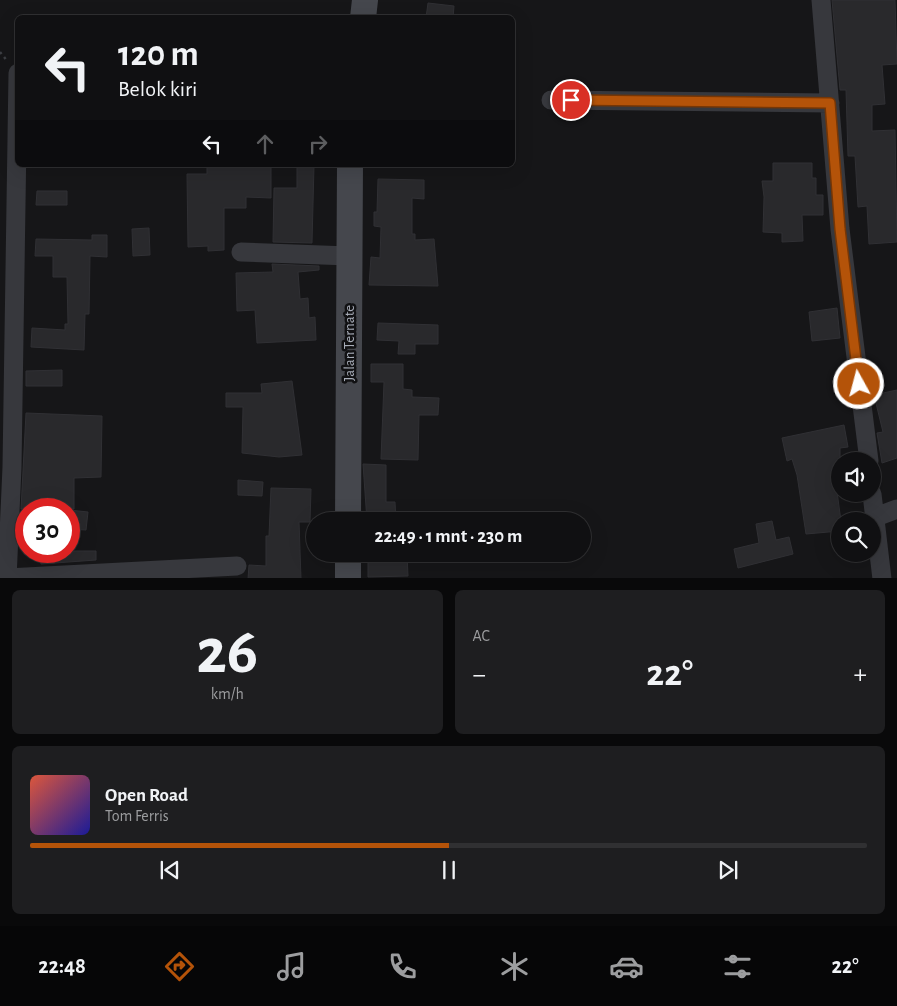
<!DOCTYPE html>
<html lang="id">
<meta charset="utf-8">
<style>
body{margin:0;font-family:"Alegreya Sans",sans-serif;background:#1e1e20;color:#f1f3f6;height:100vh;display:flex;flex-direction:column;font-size:19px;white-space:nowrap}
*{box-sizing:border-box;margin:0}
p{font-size:16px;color:#9c9d9f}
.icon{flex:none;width:28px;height:28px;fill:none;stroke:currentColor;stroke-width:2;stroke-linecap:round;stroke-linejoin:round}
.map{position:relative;height:578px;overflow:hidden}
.sheet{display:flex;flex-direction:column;gap:12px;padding:12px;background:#09090a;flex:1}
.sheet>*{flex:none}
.guide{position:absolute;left:15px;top:15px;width:500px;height:152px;border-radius:8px;box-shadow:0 5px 20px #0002,0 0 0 1px #303032;background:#101012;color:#f1f3f6;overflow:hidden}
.buttons{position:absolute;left:831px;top:452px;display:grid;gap:10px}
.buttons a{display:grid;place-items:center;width:50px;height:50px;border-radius:50%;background:#101012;box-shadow:0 5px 20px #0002,0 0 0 1px #303032;font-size:25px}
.speed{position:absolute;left:15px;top:498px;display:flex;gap:10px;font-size:25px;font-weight:700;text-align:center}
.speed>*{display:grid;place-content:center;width:65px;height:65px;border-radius:50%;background:#101012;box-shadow:0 5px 20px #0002,0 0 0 1px #303032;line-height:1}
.speed .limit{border:8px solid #d22;background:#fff;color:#111}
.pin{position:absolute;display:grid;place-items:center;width:42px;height:42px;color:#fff;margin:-21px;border:2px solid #fff;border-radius:50%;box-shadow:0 1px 5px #0007}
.me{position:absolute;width:55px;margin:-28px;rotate:353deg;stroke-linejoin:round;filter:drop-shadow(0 0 4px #0008)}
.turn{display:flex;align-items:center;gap:18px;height:105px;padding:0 20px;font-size:22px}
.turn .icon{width:65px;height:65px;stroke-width:2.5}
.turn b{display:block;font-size:35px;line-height:42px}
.lanes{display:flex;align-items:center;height:48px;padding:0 20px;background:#0003;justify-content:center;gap:25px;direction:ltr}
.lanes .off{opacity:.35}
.big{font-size:38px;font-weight:600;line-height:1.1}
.sheet .card{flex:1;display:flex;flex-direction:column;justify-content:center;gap:8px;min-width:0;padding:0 18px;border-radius:8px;background:#1e1e20}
.sheet .dial{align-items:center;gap:0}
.dial b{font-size:65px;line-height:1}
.song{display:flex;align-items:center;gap:15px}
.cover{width:60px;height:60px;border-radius:8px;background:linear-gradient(135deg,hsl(10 70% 55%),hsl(240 70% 35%))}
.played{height:5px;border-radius:2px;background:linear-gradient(90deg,#b45309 50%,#303032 50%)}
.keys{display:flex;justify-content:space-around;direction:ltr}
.heat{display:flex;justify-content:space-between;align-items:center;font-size:28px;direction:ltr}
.sheet .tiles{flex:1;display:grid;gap:12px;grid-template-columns:1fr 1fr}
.card:last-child{grid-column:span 2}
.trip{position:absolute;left:306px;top:512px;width:285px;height:50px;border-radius:25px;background:#101012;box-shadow:0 5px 20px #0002,0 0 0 1px #303032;font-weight:600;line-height:50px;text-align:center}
.dock{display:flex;height:80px;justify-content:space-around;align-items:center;background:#060607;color:#9c9d9f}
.dock .icon{width:35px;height:35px}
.dock .selected{color:#b45309}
.dock b{font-size:22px;color:#f1f3f6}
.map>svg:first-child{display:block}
.building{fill:#29292c;stroke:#303034}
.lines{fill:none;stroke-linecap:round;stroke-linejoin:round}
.path{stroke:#3d3f44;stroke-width:2.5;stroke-dasharray:2.5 4;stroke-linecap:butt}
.street{stroke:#37383d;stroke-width:19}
.secondary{stroke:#45474d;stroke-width:26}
.route-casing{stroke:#753606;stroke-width:12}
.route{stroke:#b45309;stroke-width:9}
.labels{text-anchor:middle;stroke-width:5;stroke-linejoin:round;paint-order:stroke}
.street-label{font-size:15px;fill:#a8adb8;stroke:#111113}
</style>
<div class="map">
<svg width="897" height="579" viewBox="0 0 897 579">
<rect width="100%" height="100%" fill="#161618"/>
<path class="building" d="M 832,0 L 895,0 L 897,64 L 882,65 L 885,104 L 872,105 L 872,131 L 895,130 L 897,242 L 869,244 L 867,206 L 858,207 L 855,156 L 848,156 L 846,90 L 840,90 Z
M 428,3 L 454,6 L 453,18 L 426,18 Z
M 773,163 L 812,163 L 812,178 L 816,178 L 816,195 L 823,195 L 823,215 L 802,215 L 803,241 L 782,242 L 782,233 L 763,232 L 764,197 L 762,181 L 773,181 Z
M 207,165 L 271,165 L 271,198 L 246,197 L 246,208 L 224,208 L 224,250 L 208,251 L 208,246 L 188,247 L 187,174 L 207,174 Z
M 297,165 L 314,165 L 312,243 L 273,242 L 274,188 L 297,188 Z
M 378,179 L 424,180 L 424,199 L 412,198 L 412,234 L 415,234 L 415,240 L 434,239 L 438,286 L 369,285 L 371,257 L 380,258 L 381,227 L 374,226 L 374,212 L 377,212 Z
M 37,191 L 67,191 L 67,205 L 36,205 Z
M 149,228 L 150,255 L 133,256 L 132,229 Z
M 92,235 L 107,235 L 107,257 L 90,256 L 89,314 L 85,314 L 84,350 L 31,347 L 32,328 L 65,330 L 65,324 L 68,324 L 67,277 L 53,277 L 53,256 L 35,256 L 36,239 L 92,240 Z
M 272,264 L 319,266 L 319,270 L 298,272 L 300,299 L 308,298 L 309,318 L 315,317 L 316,340 L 257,343 L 255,310 L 237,311 L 236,273 L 273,272 Z
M 837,308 L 840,338 L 812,341 L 809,312 Z
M 378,323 L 438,325 L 438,344 L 415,344 L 415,354 L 398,354 L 399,341 L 377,340 Z
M 371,364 L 403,364 L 403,389 L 412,390 L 412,397 L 439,398 L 438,415 L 419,415 L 418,460 L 381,459 L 384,382 L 371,382 Z
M 62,370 L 62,386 L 26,386 L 26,371 Z
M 292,381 L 302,455 L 279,457 L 242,453 L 243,407 L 226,407 L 226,393 L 262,393 L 261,384 Z
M 897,390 L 897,458 L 882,463 L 877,433 L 883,432 L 874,395 Z
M 26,413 L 102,416 L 101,477 L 74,478 L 74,509 L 21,509 Z
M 844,425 L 848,447 L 840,448 L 840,480 L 836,484 L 841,521 L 840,531 L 806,534 L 797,475 L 792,459 L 787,461 L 782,438 Z
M 363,464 L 386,465 L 386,502 L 395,502 L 396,521 L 367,521 Z
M 238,480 L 263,482 L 262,496 L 238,495 Z
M 271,488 L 311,489 L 310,522 L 299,522 L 301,579 L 248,579 L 249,565 L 266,566 L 266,536 L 269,536 Z
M 69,510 L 88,512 L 86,530 L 69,529 Z
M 772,521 L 776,540 L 789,537 L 793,554 L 738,568 L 734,549 L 759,543 L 756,524 Z
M 41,551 L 96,551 L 96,560 L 41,564 Z
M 368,554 L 407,554 L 408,576 L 368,577 Z"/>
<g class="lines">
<path class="path" d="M 0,52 L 8,62"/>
<path class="street" d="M 821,0 L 840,229 L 869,461
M 551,100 L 830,103
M 241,252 L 349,256
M 872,494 L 882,579
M 873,518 L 897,509
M 7,578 L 237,566
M 7,579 L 12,467 L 18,73"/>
<path class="secondary" d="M 363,18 L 365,0
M 348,521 L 350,165
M 348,579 L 348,554"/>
</g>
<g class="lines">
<defs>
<path id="route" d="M 571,100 L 830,103 L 840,229 L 859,384"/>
</defs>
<use href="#route" class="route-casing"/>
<use href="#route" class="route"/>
</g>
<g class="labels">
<g class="street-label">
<text transform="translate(349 343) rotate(-90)" y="5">Jalan Ternate</text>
</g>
</g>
</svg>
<div class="buttons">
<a><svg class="icon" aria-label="sound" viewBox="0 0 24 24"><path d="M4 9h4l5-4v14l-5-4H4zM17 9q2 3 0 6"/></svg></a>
<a><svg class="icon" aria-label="search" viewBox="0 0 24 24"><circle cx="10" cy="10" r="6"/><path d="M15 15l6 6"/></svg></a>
</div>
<div class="speed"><div class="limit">30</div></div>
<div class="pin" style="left:571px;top:100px;background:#d93025"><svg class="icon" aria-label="arrive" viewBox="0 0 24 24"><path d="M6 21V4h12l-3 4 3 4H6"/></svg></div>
<svg class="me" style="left:859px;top:384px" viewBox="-20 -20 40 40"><circle r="17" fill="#b45309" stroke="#fff" stroke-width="3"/><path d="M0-11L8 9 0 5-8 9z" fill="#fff"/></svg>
<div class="trip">22:49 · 1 mnt · 230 m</div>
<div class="guide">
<div class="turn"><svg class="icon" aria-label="left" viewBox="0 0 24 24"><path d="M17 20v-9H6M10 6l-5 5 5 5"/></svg><div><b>120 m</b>Belok kiri</div></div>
<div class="lanes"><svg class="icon" aria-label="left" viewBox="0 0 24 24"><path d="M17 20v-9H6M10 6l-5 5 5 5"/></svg><svg class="icon off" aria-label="ahead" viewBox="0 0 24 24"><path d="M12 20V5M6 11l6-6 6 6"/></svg><svg class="icon off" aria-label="right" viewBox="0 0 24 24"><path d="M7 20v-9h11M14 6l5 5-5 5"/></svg></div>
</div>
</div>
<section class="sheet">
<div class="tiles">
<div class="card dial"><b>26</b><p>km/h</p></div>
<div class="card"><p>AC</p>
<div class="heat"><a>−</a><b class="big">22°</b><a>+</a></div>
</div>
<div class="card">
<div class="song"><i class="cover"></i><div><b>Open Road</b><p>Tom Ferris</p></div></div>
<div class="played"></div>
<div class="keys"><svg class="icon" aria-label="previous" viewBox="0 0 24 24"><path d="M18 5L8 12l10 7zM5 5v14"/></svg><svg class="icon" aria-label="pause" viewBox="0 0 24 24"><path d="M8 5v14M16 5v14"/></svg><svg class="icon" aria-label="next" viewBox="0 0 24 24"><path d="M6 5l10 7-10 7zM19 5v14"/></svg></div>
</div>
</div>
</section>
<nav class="dock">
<b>22:48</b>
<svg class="icon selected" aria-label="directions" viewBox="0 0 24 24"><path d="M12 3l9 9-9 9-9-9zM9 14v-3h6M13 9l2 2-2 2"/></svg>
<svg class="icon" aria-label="music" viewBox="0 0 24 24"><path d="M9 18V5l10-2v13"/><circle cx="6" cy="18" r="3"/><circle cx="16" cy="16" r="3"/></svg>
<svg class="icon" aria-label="phone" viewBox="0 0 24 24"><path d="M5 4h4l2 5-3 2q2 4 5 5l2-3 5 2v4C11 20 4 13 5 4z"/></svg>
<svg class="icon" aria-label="climate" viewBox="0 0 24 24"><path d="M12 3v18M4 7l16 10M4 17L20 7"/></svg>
<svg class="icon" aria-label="car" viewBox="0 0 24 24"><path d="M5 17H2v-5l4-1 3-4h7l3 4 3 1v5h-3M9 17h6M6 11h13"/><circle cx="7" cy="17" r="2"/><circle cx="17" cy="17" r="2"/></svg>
<svg class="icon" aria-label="filters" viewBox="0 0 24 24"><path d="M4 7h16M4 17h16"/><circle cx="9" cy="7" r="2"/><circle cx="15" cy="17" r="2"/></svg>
<b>22°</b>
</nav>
